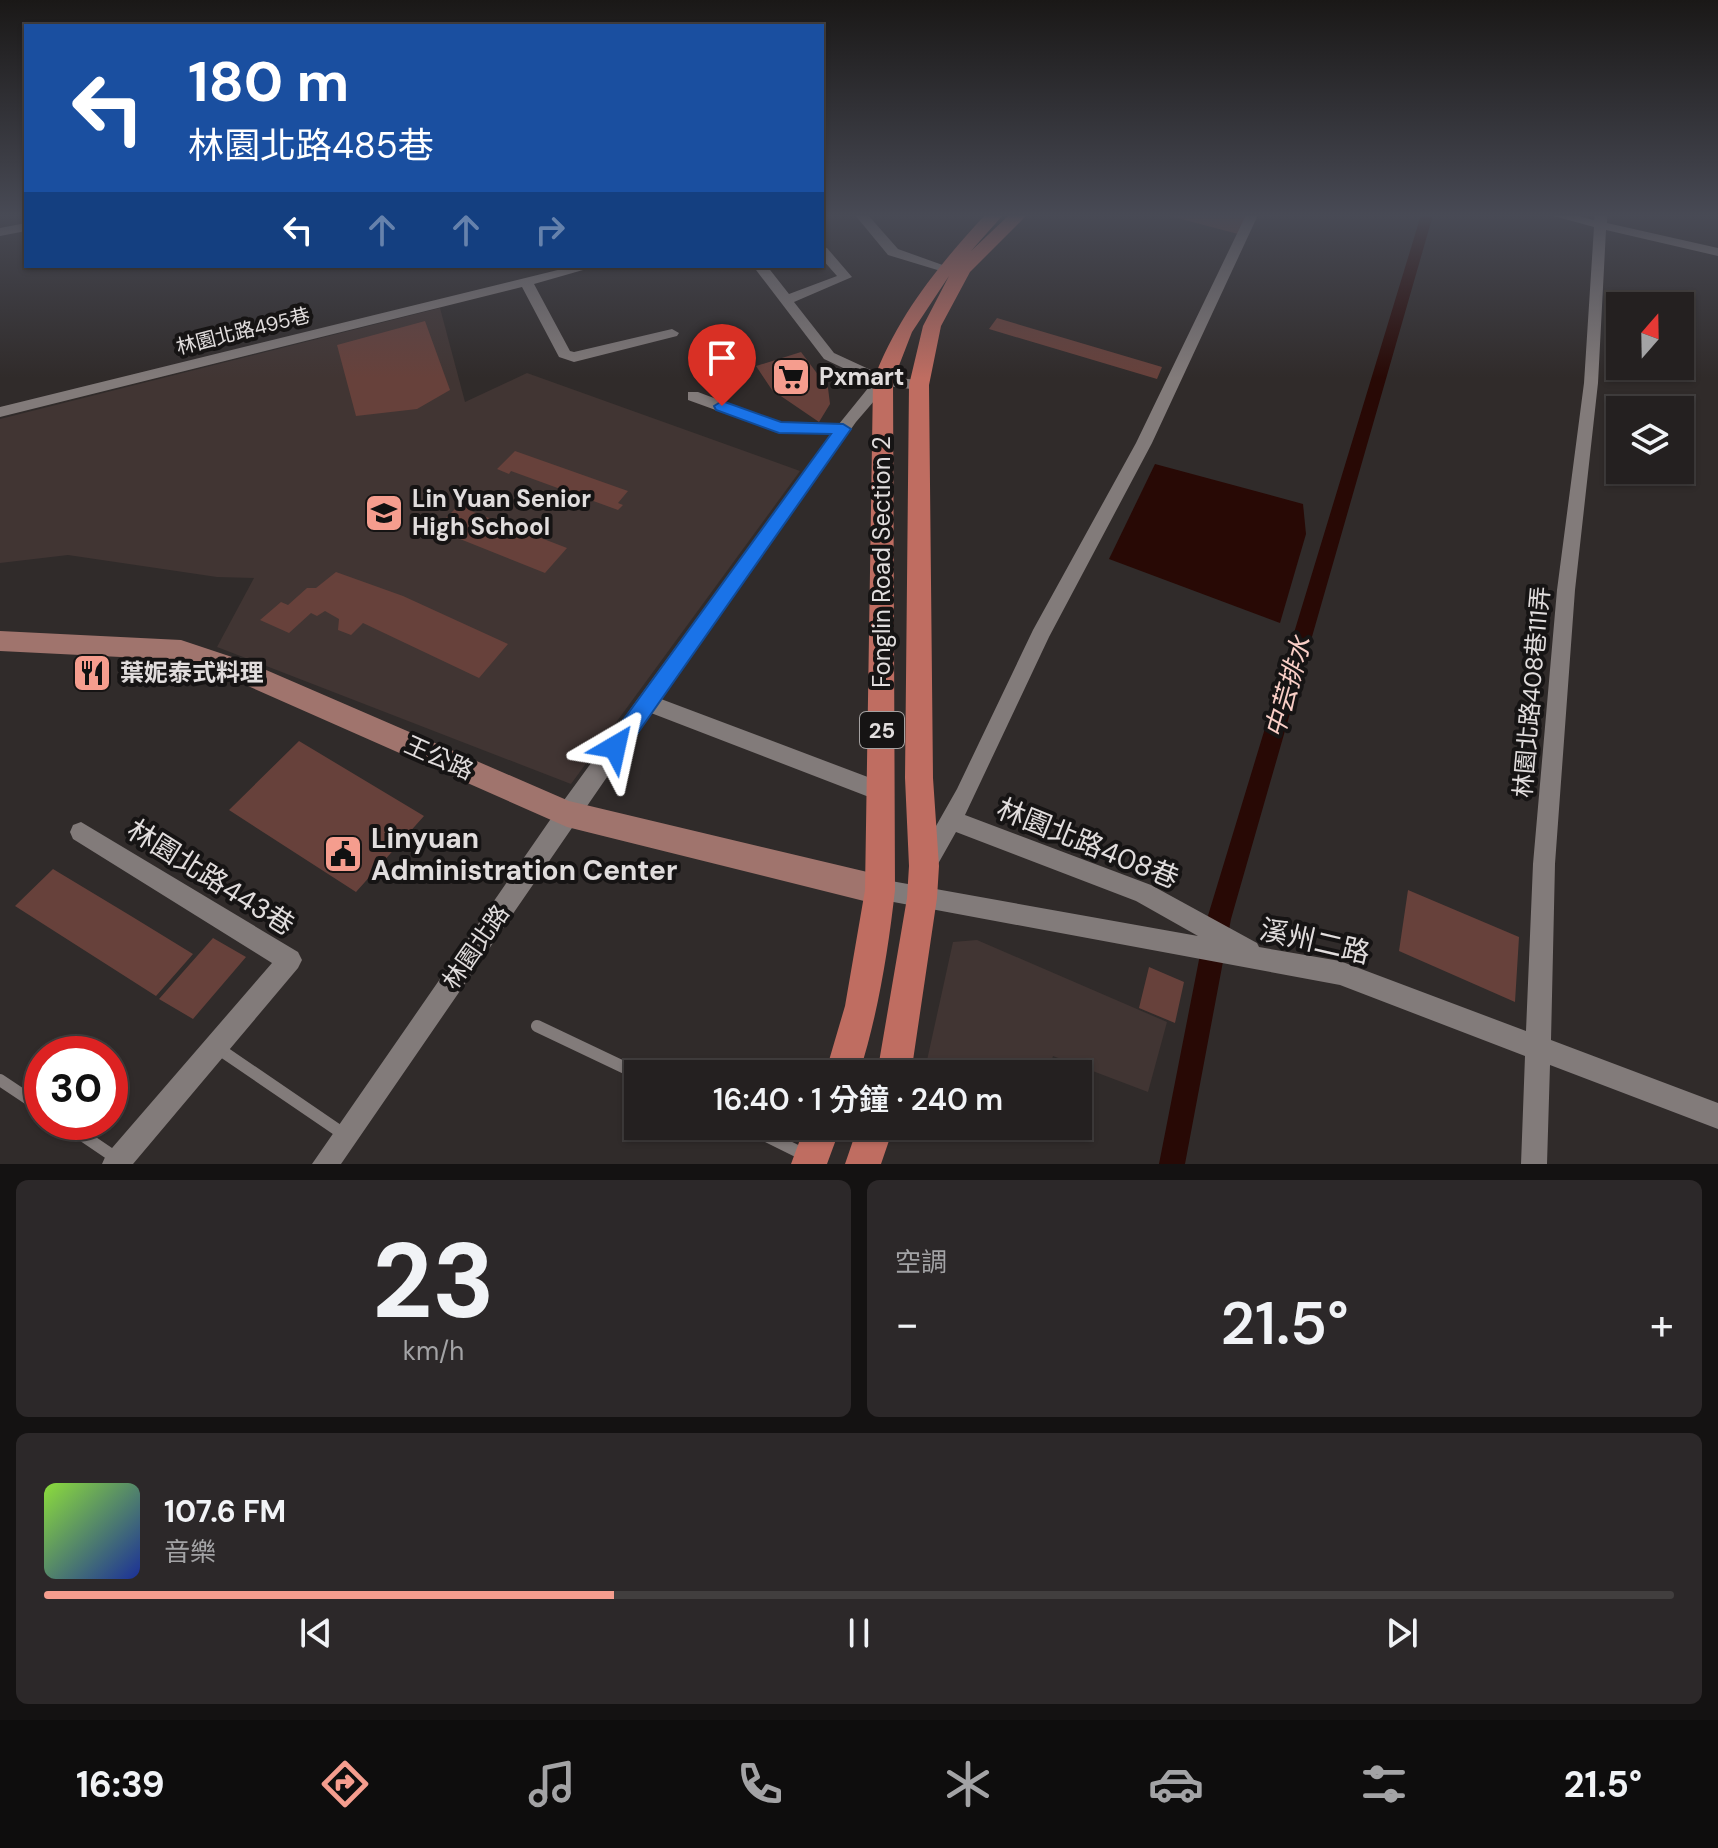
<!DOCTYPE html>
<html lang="zh-TW">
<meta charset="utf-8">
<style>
body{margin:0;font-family:"DM Sans","Noto Sans TC",sans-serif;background:#2c2829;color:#f1f3f6;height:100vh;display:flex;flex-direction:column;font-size:30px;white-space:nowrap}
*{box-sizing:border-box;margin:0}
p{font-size:26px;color:#a3a3a5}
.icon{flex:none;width:44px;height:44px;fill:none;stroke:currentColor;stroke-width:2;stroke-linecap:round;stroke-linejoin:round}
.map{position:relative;height:1164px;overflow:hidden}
.sheet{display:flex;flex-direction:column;gap:16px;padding:16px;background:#141212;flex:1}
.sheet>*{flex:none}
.banner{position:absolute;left:24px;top:24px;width:800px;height:244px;border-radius:0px;box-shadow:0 2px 6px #0004,0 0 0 2px #413e3e;background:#1a4fa0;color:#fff;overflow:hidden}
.needle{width:52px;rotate:20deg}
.controls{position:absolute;left:1606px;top:292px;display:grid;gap:16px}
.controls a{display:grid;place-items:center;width:88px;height:88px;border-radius:0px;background:#242020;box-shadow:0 2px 6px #0004,0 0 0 2px #413e3e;font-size:40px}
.speed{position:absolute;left:24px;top:1036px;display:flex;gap:16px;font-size:40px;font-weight:700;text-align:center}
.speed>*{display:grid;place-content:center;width:104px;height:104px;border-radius:50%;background:#242020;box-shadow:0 2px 6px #0004,0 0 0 2px #413e3e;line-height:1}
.speed .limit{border:12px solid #d22;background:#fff;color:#111}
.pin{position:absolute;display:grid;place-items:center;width:68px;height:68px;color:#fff;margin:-82px -34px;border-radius:50% 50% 50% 0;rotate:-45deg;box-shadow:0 0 8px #0007}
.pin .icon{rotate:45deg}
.me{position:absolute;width:88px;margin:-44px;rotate:36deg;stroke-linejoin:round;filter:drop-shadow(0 0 6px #0008)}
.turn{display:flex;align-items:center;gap:28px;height:168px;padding:0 32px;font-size:36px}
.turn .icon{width:104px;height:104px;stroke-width:2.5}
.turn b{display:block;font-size:56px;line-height:68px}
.lanes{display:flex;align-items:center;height:76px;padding:0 32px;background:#0003;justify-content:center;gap:40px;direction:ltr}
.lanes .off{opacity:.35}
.big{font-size:60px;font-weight:600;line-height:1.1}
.sheet .tile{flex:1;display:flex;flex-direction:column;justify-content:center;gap:12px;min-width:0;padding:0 28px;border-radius:12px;background:#2c2829}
.sheet .dial{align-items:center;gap:0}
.dial b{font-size:104px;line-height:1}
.song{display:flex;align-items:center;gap:24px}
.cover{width:96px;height:96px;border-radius:12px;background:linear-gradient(135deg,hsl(90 70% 55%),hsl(230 70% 35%))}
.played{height:8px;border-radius:4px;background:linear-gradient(90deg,#f59d8e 35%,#413e3e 35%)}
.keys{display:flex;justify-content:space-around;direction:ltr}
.heat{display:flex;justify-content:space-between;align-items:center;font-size:44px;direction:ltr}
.sheet .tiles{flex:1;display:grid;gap:16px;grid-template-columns:1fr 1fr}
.tile:last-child{grid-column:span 2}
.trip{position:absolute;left:624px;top:1060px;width:468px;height:80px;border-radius:0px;background:#242020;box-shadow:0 2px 6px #0004,0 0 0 2px #413e3e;font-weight:600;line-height:80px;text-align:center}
.tabs{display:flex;height:128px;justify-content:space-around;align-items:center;background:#0e0d0d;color:#a3a3a5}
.tabs .icon{width:56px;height:56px}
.tabs .selected{color:#f59d8e}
.tabs b{font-size:36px;color:#f1f3f6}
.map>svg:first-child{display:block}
.built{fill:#413533}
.water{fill:#280905}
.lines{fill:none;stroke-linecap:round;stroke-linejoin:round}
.canal{fill:#280905;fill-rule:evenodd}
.building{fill:#67413b}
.lane{stroke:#827b7a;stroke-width:12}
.street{fill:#827b7a;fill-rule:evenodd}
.secondary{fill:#a0746d;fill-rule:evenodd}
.primary{fill:#bf6d61;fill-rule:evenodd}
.route{fill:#1a73e8;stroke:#114b97;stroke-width:2}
.labels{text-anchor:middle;stroke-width:8;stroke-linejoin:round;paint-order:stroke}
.far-street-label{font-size:20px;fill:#e1dddd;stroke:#161414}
.shield{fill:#161414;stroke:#a4a1a1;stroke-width:2}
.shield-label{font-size:22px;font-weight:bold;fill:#e1dddd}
.poi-label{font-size:24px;font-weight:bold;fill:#e1dddd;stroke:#161414;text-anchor:start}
.street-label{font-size:24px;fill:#e1dddd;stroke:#161414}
.water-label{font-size:26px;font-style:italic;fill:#facfc7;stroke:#161414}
.near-poi-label{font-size:28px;font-weight:bold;fill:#e1dddd;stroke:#161414;text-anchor:start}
.near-street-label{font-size:28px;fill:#e1dddd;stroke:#161414}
</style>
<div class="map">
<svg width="1718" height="1164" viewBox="0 0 1718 1164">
<rect width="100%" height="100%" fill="#302b2a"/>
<path class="built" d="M 440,308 L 465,402 L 527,373 L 800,471 L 571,784 L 217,647 L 254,578 L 217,577 L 68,555 L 0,563 L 0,419 Z
M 977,940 L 1167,1022 L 1148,1092 L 1053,1056 L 1048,1074 L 924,1074 L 953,942 Z"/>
<path class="water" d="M 1155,464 L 1303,504 L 1306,534 L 1280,623 L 1109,559 Z"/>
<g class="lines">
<path class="canal" d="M 1421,215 L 1433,215 L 1231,919 L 1185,1164 L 1159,1164 L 1207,919 Z"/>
</g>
<path class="building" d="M 1166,215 L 1247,215 L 1238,234 Z
M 997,318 L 1162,367 L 1157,379 L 989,329 Z
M 425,321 L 450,390 L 417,409 L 356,416 L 337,345 Z
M 801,352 L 828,388 L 830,404 L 819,422 L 772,390 L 756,366 Z
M 515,451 L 628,491 L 618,503 L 623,505 L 618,510 L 511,471 L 509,474 L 497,469 Z
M 462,502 L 476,507 L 471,511 L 567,548 L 545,573 L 435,529 Z
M 336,572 L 403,596 L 508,644 L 479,678 L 363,623 L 351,635 L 338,630 L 339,619 L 325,611 L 317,616 L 311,613 L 289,633 L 260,620 L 281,602 L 288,605 L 307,588 L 316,588 Z
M 299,741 L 424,816 L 356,892 L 229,810 Z
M 53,869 L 131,916 L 193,954 L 156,996 L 15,906 Z
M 1408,890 L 1519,937 L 1515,1002 L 1399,951 Z
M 213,938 L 246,957 L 193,1019 L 159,999 Z
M 1149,967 L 1184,982 L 1175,1023 L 1139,1008 Z"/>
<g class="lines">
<path class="lane" d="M 537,1026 L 638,1074
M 219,1049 L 345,1135
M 0,1080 L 42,1108
M 63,1122 L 116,1158
M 746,1126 L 807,1156"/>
<path class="street" d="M 855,215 L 868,215 L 898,249 L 951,268 L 944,272 L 888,255 Z
M 1246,215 L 1258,215 L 1152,443 L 1049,637 L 965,815 L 1151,885 L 1257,943 L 1259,947 L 1340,961 L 1526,1031 L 1533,864 L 1557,590 L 1584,383 L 1594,227 L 1550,215 L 1574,215 L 1594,220 L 1595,215 L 1607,215 L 1607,223 L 1718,248 L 1718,256 L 1606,230 L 1598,383 L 1575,590 L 1555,864 L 1551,1040 L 1718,1103 L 1718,1129 L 1550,1065 L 1547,1164 L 1521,1164 L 1525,1056 L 1340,985 L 872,898 L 869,890 L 872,882 L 880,879 L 1198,936 L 1136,901 L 956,832 L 934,871 L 926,874 L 918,871 L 915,863 L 957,789 L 1033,630 L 1136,443 Z
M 26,223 L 26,231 L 0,236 L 0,228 Z
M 822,247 L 827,248 L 852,277 L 794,302 L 834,353 L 886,377 L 919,380 L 927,385 L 919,390 L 887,386 L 856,422 L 661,699 L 889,785 L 893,792 L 889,799 L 882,802 L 651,713 L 341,1164 L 312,1164 L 559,807 L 831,434 L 779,433 L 688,400 L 688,392 L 698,392 L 780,423 L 839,424 L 873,382 L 824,359 L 753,266 L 767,266 L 789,294 L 837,276 L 822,259 Z
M 574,266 L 597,266 L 534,284 L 570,351 L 574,352 L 672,329 L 679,333 L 677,336 L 574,362 L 559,357 L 522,287 L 0,417 L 0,407 Z
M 81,822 L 298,952 L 302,960 L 298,968 L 133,1164 L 102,1164 L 106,1155 L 272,963 L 73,839 L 70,832 L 73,825 Z"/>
<path class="secondary" d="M 0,631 L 181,640 L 250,663 L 569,801 L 880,875 L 891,880 L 895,890 L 891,900 L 880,905 L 567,827 L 232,679 L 181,660 L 0,651 Z"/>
<path class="primary" d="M 985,215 L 1003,215 L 971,251 L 1009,215 L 1027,215 L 970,272 L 941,326 L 929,385 L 933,778 L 939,866 L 937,898 L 911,1074 L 877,1074 L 907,898 L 909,866 L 905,778 L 909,385 L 923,326 L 949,276 L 912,332 L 893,381 L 895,890 C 888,952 878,1014 859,1074 L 825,1074 L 845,1006 L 865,890 L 873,381 C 898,315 938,266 985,215 Z
M 805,1126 L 841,1126 L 827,1164 L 791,1164 Z
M 858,1126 L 894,1126 L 881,1164 L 845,1164 Z"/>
</g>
<linearGradient id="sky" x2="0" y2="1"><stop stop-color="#1a1817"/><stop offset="0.57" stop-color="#484a55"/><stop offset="1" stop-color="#484a55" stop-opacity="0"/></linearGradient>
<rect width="1718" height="378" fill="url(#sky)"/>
<path class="route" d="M 722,401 L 781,422 L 843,424 L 851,429 L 623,754 L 615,757 L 608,754 L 605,747 L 608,741 L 831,434 L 779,433 L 716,410 L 714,406 Z"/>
<defs>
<symbol id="supermarket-square" viewBox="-11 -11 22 22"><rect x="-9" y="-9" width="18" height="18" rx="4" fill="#f59d8e" stroke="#161414"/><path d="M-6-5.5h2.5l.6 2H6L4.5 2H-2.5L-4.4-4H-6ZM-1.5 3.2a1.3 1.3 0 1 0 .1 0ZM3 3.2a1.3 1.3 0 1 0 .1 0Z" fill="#111"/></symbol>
<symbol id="school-square" viewBox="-11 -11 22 22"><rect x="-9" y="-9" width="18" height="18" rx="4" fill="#f59d8e" stroke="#161414"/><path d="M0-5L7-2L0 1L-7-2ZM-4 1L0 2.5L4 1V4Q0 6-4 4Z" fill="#111"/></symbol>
<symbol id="restaurant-square" viewBox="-11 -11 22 22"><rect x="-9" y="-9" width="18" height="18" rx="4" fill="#f59d8e" stroke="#161414"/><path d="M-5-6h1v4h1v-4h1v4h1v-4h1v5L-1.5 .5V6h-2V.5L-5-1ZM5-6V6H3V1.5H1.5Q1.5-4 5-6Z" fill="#111"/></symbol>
<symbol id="civic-square" viewBox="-11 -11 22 22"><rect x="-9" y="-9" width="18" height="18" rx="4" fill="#f59d8e" stroke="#161414"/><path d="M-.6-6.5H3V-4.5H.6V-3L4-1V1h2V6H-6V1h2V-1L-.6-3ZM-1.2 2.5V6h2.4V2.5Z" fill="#111"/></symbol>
</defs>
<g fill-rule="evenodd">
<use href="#supermarket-square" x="769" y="355" width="44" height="44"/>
<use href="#school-square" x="362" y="491" width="44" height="44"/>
<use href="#restaurant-square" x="70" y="651" width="44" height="44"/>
<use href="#civic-square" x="321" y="832" width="44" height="44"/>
</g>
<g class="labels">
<g class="far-street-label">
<text transform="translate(243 331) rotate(-14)" y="7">林園北路495巷</text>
</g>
<rect class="shield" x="860" y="712" width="44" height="36" rx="6"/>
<g class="shield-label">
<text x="882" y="738">25</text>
</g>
<g class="poi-label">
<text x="819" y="385">Pxmart</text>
<text x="412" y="507">Lin Yuan Senior<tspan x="412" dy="28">High School</tspan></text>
<text x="120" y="681">葉妮泰式料理</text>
</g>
<g class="street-label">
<text transform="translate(882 562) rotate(-90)" y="8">Fonglin Road Section 2</text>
<text transform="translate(1532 692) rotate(-85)" y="8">林園北路408巷111弄</text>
<text transform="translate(439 758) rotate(24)" y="8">王公路</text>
<text transform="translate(476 947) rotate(-55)" y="8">林園北路</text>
</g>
<g class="water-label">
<text transform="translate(1288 687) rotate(-74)" y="9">中芸排水</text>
</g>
<g class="near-poi-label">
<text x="371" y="848">Linyuan<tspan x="371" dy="32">Administration Center</tspan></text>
</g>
<g class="near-street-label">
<text transform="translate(1088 843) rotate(22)" y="10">林園北路408巷</text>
<text transform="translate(211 877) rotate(32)" y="10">林園北路443巷</text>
<text transform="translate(1315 941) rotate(13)" y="10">溪州二路</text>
</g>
</g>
</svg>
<div class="controls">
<a><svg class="needle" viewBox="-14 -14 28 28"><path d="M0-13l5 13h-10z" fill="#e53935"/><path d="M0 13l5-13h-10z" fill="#a3a3a5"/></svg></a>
<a><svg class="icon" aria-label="layers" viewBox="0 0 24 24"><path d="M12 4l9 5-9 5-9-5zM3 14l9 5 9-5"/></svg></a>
</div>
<div class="speed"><div class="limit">30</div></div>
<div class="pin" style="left:722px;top:406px;background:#d93025"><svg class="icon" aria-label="arrive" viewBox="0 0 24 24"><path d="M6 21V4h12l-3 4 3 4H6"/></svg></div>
<svg class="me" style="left:615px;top:747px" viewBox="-20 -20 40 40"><path d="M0-17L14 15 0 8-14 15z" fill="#1a73e8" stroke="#fff" stroke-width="4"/></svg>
<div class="trip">16:40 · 1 分鐘 · 240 m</div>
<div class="banner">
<div class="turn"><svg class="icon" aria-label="left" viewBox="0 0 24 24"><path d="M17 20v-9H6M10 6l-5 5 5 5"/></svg><div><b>180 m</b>林園北路485巷</div></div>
<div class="lanes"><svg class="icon" aria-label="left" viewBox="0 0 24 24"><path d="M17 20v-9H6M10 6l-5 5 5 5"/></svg><svg class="icon off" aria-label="ahead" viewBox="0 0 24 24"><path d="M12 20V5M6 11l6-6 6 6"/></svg><svg class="icon off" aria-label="ahead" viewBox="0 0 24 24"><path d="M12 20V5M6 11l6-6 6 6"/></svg><svg class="icon off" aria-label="right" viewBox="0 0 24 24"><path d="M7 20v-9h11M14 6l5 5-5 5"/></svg></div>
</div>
</div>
<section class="sheet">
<div class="tiles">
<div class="tile dial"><b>23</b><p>km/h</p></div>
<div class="tile"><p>空調</p>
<div class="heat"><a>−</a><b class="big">21.5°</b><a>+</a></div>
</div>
<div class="tile">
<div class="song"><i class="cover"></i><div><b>107.6 FM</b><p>音樂</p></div></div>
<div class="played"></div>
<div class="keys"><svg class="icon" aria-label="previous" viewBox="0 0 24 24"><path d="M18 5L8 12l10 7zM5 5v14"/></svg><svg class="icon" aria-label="pause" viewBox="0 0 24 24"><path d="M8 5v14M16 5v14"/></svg><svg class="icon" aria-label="next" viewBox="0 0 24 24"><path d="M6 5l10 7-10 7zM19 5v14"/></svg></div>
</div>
</div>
</section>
<nav class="tabs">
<b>16:39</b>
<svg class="icon selected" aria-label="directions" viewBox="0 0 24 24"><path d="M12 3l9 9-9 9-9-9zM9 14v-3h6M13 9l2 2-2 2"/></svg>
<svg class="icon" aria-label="music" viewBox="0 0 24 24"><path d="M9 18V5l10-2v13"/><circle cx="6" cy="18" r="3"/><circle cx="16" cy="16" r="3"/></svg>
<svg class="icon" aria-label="phone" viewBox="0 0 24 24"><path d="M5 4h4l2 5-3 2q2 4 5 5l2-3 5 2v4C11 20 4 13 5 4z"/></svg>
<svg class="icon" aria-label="climate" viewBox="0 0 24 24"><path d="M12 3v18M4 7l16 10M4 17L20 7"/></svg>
<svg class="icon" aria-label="car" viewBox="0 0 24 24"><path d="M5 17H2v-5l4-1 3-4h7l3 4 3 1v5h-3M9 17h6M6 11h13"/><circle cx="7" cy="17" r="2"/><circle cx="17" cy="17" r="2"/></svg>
<svg class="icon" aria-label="filters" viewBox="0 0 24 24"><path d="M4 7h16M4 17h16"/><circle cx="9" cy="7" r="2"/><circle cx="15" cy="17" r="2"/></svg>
<b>21.5°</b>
</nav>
